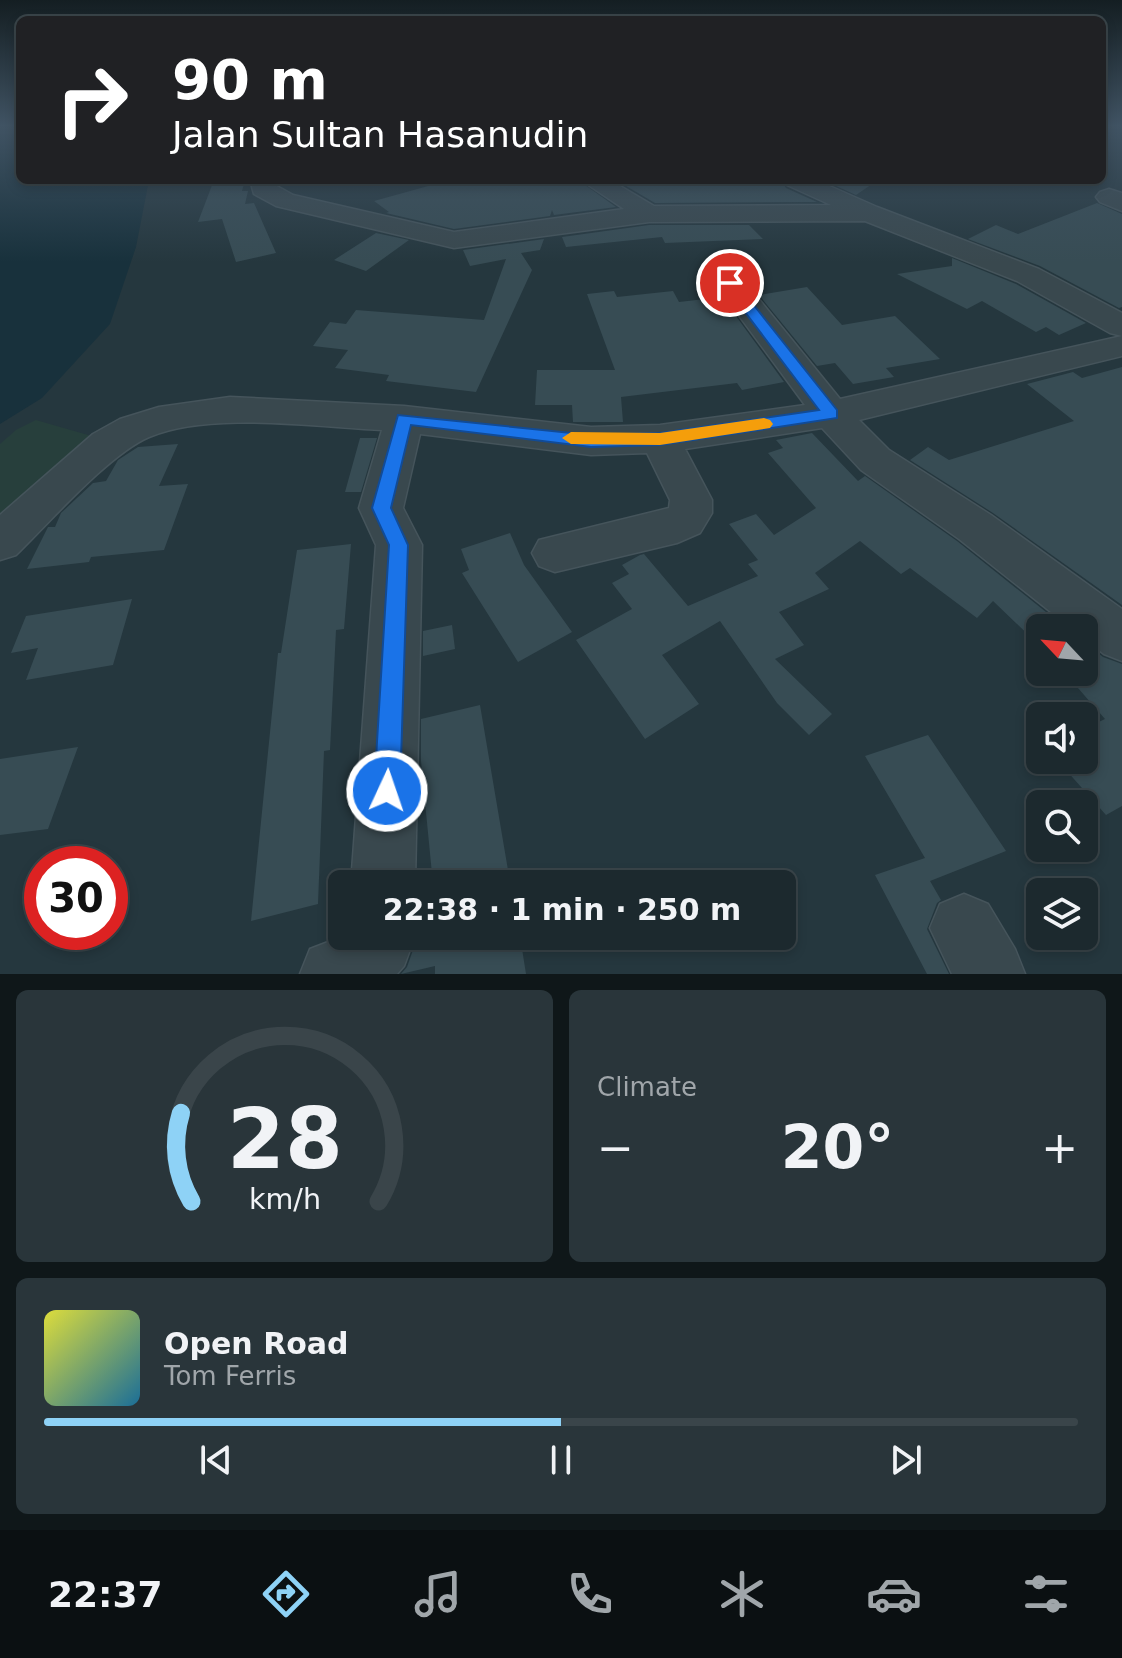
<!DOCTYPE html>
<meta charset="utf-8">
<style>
body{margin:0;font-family:"DejaVu Sans",sans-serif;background:#29353a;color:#f1f3f6;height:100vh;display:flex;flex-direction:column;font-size:30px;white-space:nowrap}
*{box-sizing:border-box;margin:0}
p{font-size:26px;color:#a0a6aa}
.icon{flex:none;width:44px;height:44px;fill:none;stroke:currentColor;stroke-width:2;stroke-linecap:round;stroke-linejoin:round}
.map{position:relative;height:974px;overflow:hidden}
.details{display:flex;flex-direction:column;gap:16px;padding:16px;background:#0f1719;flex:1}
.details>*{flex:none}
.banner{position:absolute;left:16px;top:16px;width:1090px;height:168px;border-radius:12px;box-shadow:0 4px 12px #0003,0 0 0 2px #3a454a;background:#202124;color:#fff;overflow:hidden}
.needle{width:52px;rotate:296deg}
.controls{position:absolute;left:1026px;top:614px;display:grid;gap:16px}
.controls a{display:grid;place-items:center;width:72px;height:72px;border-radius:12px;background:#1c292e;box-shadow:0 4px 12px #0003,0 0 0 2px #3a454a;font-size:40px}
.speed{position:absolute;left:24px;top:846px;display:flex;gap:16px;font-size:40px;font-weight:700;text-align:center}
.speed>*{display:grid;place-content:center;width:104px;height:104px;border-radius:50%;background:#1c292e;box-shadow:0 4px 12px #0003,0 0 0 2px #3a454a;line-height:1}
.speed .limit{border:12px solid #d22;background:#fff;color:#111}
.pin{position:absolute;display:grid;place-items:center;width:68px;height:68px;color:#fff;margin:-34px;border:4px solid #fff;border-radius:50%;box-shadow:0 2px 8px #0007}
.me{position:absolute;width:88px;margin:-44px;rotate:3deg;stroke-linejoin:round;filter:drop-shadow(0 0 6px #0008)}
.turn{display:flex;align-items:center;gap:28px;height:168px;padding:0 24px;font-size:36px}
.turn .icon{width:104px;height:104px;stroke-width:2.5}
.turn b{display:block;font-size:56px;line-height:68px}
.big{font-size:60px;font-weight:800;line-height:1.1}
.details .card{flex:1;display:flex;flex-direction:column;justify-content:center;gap:12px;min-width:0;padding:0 28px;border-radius:12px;background:#29353a}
.details .dial{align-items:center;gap:0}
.dial svg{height:208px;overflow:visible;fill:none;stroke:#3a454a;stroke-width:7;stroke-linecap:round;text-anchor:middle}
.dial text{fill:#f1f3f6;stroke:none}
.song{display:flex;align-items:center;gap:24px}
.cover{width:96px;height:96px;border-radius:12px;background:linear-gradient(135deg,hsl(60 70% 55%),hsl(200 70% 35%))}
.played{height:8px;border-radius:4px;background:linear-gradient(90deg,#8ed2f6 50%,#3a454a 50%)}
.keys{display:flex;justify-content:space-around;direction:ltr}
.heat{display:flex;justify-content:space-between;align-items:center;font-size:44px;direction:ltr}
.details .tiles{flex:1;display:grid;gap:16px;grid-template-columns:1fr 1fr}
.card:last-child{grid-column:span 2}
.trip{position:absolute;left:328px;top:870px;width:468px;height:80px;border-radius:12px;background:#1c292e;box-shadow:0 4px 12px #0003,0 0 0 2px #3a454a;font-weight:800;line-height:80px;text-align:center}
.menu{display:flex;height:128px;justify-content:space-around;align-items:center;background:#0b1012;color:#a0a6aa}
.menu .icon{width:56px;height:56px}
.menu .selected{color:#8ed2f6}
.menu b{font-size:36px;color:#f1f3f6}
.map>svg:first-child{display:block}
.green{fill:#273f3c}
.water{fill:#18313c}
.building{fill:#374c54}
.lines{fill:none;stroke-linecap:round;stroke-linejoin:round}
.minor-casing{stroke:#45545b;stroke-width:3}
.minor{fill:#39484e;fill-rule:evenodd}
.route{fill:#1a73e8;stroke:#114b97;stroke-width:2}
.slow{fill:#f59e0b}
</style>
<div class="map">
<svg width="1122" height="974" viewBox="0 0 1122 974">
<rect width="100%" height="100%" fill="#25373e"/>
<path class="green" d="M 36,420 L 95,437 L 0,524 L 0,444 L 16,430 Z"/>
<path class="water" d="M 0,126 L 20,126 L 20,180 L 149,180 L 136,247 L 110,324 L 42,398 L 0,424 Z"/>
<path class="building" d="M 214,180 L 245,180 L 242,191 L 248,191 L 245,204 L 254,203 L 276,253 L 236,262 L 222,219 L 198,222 Z
M 450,180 L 578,180 L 616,207 L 554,215 L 552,210 L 550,216 L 454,229 L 386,213 L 389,212 L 374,201 Z
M 616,180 L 781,180 L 786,188 L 817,202 L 655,203 Z
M 823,180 L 878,180 L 856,195 Z
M 1097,203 L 1122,214 L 1122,307 L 1119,308 L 1040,266 L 968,239 L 996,225 L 1018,234 Z
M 649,225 L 749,225 L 763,239 L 665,243 L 662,237 L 566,247 L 562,237 Z
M 376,233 L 409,240 L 366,271 L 334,260 Z
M 544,239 L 540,250 L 521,253 L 532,270 L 476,392 L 386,381 L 389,375 L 335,368 L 348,350 L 313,346 L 330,322 L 346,324 L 356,310 L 484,320 L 506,259 L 470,266 L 463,250 Z
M 952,258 L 1016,284 L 1086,323 L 1059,335 L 1046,327 L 1036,332 L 982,301 L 967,309 L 897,274 L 952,266 Z
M 807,287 L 842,325 L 895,316 L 940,359 L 886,368 L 894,377 L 853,384 L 835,363 L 817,366 L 759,295 Z
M 614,291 L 617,297 L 673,291 L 679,302 L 722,297 L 784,382 L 742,390 L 737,383 L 621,397 L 623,422 L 573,422 L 572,405 L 535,405 L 537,370 L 615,370 L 587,294 Z
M 1122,367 L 1122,605 L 993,513 L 910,460 L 928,447 L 949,460 L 1074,421 L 1027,384 L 1073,372 L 1082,378 Z
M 812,433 L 858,481 L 865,476 L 957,541 L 1066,628 L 1040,628 L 1040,646 L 993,601 L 977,618 L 910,568 L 901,574 L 860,541 L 815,573 L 829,589 L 779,612 L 804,645 L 775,659 L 832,714 L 809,735 L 777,703 L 720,621 L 662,655 L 699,704 L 645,739 L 576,640 L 632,609 L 612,583 L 629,574 L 622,565 L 640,555 L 644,554 L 688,606 L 758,576 L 748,564 L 758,560 L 729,524 L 756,514 L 774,535 L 816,508 L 768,453 L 783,448 L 776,440 Z
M 360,438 L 377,438 L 361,492 L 345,492 Z
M 178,444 L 159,486 L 188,484 L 164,550 L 91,557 L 89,562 L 27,569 L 48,527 L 55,527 L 61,513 L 93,483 L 106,481 L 118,460 L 138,447 Z
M 510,533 L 524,565 L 572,632 L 518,662 L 462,573 L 469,570 L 461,549 Z
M 351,544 L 344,629 L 336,630 L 330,750 L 324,751 L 318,904 L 251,921 L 278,653 L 281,653 L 297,550 Z
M 132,599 L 113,665 L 26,680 L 38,648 L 11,653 L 26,616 Z
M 452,625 L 455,649 L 423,656 L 423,631 Z
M 1084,642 L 1103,657 L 1122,664 L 1122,806 L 1106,815 L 1057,760 L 1084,760 L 1084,729 L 1105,719 L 1064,672 L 1084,672 Z
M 480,705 L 509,876 L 480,884 L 433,884 L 421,761 L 421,719 Z
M 928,735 L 1006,851 L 930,881 L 941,900 L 937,903 L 927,929 L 949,974 L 927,974 L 875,875 L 925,858 L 865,756 Z
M 78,747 L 48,829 L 0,835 L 0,759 Z
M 418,936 L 520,936 L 526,974 L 435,974 L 435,966 L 401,974 L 407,967 Z"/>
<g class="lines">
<defs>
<path id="minor" d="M 250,180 L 274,180 L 275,185 L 293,195 L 454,232 L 624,209 L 581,180 L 610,180 L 654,206 L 831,205 L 787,185 L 784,180 L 816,180 L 877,207 L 1039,269 L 1122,313 L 1122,336 L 1110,333 L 1017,281 L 865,221 L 649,222 L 454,248 L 276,206 L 254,194 Z
M 1109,189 L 1122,193 L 1122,211 L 1100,202 L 1096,197 L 1100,192 Z
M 730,274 L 741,277 L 840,399 L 1122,336 L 1122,356 L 859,420 L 889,450 L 991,515 L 1122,609 L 1122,661 L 1104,654 L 1084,638 L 1084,628 L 1071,628 L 959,539 L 861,470 L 822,428 L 685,449 L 712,500 L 712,513 L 700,533 L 677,543 L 555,572 L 539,566 L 532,553 L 539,540 L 669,508 L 670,500 L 647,453 L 591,455 L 420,434 L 403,508 L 422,545 L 415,884 L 351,884 L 376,545 L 359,508 L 382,430 C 316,427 210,411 149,437 C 109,454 49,523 16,555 L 0,560 L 0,515 L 93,434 L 120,419 L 159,407 L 230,397 L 404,406 L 591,427 L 660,425 L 805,405 L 715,283 L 719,277 Z
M 964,894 L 988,904 L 1015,949 L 1025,974 L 952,974 L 930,928 L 940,904 Z
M 342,932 L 342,936 L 415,936 L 404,966 L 397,974 L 300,974 L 310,949 L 336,939 Z"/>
</defs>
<use href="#minor" class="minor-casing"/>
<use href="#minor" class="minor"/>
</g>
<linearGradient id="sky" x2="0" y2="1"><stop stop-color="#141e22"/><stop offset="0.48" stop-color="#405363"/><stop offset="1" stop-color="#405363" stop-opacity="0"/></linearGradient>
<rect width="1122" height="262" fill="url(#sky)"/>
<path class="route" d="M 730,279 L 734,280 L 837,410 L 837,418 L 660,445 L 591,447 L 411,425 L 391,508 L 408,545 L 400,791 L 396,801 L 387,804 L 378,801 L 374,791 L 389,545 L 372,508 L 398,415 L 591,435 L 660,433 L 819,410 L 723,283 Z"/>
<path class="slow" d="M 764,418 L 770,420 L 773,424 L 770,428 L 660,445 L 571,444 L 562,438 L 571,432 L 660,433 Z"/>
</svg>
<div class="controls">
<a><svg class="needle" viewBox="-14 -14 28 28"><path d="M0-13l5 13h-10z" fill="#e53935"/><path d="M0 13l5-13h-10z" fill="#a0a6aa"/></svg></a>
<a><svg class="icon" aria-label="sound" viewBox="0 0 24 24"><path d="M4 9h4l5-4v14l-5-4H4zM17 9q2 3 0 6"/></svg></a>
<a><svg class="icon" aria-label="search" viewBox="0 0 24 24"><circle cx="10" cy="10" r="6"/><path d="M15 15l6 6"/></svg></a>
<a><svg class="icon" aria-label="layers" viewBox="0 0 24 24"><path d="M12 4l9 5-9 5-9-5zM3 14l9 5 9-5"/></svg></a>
</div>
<div class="speed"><div class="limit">30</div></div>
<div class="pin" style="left:730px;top:283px;background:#d93025"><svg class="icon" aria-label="arrive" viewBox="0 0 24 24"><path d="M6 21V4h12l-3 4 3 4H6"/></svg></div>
<svg class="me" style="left:387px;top:791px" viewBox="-20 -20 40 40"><circle r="17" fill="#1a73e8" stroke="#fff" stroke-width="3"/><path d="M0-11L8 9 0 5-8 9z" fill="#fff"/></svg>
<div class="trip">22:38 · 1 min · 250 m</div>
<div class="banner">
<div class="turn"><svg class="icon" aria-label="right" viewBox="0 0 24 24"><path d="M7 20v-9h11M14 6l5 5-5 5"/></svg><div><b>90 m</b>Jalan Sultan Hasanudin</div></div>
</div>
</div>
<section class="details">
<div class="tiles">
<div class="card dial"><svg viewBox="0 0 100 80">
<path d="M14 69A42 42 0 1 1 86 69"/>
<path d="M14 69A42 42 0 0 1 10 35" stroke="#8ed2f6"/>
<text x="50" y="56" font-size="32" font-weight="700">28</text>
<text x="50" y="72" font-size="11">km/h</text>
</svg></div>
<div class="card"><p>Climate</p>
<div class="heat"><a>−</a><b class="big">20°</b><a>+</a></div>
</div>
<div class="card">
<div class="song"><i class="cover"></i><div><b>Open Road</b><p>Tom Ferris</p></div></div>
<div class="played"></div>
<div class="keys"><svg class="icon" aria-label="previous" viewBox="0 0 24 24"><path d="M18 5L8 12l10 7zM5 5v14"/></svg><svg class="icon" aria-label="pause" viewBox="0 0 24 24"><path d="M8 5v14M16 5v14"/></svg><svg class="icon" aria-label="next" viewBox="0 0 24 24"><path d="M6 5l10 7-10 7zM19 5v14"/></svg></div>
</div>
</div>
</section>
<nav class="menu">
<b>22:37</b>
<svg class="icon selected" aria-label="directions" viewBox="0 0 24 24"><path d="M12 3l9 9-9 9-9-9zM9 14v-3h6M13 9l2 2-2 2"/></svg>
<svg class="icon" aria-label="music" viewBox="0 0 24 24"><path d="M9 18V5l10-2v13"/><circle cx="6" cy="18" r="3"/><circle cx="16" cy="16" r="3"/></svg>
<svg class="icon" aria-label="phone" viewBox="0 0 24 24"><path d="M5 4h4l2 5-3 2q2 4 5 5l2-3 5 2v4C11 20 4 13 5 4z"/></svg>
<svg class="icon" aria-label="climate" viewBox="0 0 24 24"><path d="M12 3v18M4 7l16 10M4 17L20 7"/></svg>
<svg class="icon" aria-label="car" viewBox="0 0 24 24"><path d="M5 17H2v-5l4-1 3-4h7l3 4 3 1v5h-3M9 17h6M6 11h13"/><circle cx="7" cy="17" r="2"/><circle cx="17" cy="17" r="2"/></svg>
<svg class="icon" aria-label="filters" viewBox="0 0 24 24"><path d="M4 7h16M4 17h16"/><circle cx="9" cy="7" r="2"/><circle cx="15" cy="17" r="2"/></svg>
</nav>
